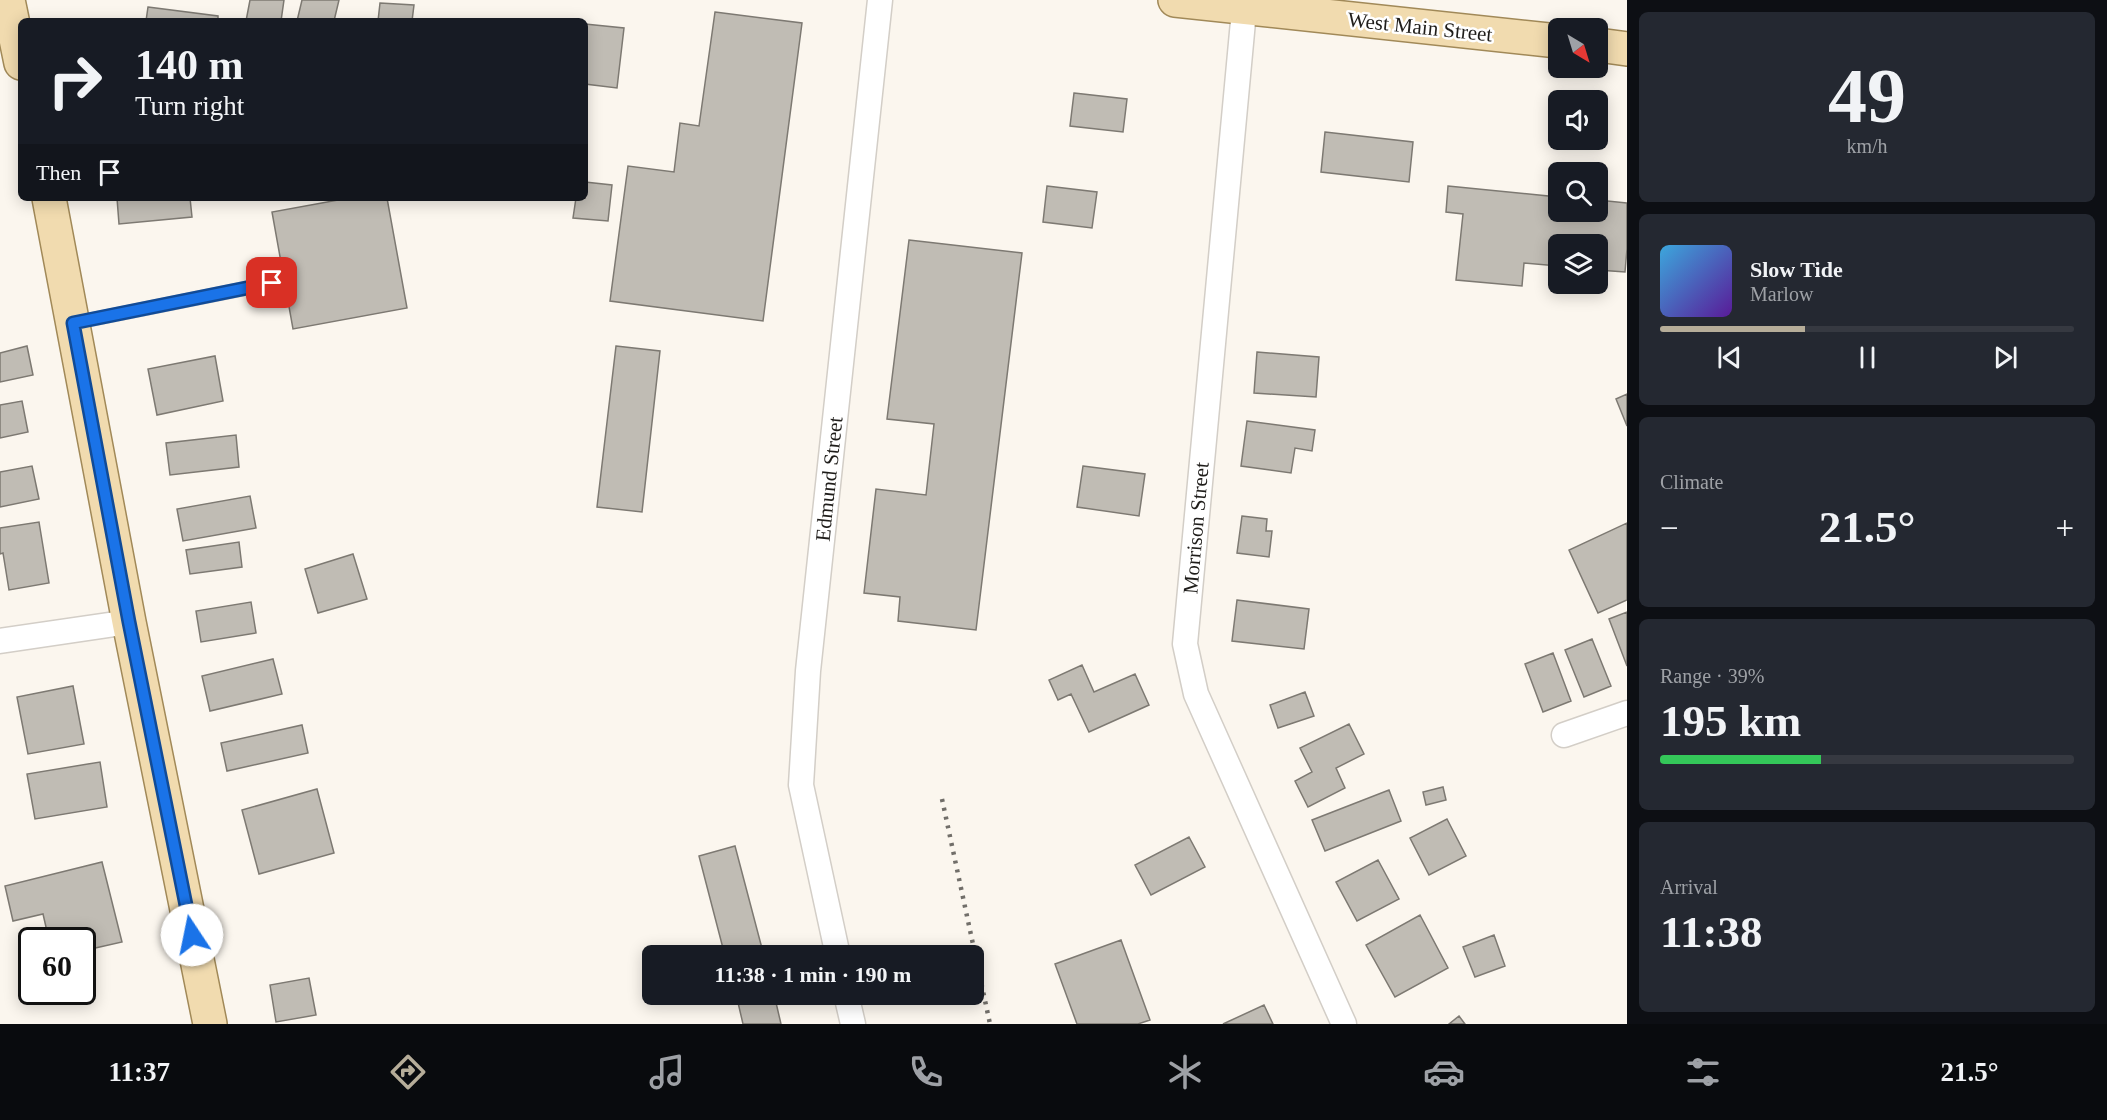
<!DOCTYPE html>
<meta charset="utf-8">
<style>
body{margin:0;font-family:Georgia,serif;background:#242831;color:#f1f3f6;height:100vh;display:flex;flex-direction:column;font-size:22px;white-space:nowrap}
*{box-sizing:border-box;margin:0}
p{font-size:20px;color:#9ea1a6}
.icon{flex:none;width:33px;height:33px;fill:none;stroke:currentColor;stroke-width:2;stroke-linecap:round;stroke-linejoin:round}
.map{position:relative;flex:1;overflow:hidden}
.sheet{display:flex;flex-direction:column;gap:12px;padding:12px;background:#0d0f14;width:480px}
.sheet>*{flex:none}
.guide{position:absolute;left:18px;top:18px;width:570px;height:183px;border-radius:9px;box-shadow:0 3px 15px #0003;background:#171b24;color:#f1f3f6;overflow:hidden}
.needle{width:39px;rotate:142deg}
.controls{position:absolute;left:1548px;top:18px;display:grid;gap:12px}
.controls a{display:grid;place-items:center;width:60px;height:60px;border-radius:9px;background:#171b24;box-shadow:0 3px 15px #0003;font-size:30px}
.speed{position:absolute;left:18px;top:927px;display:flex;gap:12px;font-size:30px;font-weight:700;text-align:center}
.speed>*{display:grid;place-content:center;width:78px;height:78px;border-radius:50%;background:#171b24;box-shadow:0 3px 15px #0003;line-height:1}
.speed .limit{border:3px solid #111;border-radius:9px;background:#fff;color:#111}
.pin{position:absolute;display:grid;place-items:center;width:51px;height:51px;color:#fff;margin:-26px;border-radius:12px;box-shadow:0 3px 9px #0006}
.me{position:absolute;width:66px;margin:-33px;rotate:349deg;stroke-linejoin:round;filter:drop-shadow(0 0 4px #0008)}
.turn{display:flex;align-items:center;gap:21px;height:126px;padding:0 18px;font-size:27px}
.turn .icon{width:78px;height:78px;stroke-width:2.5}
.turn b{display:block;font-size:42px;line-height:51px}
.then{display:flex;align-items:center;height:57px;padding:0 18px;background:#0003;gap:12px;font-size:22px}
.big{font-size:45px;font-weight:700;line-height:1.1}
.sheet .card{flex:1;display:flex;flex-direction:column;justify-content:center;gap:9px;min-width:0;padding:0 21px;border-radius:9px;background:#242831}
.sheet .dial{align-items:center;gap:0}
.dial b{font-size:78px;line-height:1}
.song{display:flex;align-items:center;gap:18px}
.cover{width:72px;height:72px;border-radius:9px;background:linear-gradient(135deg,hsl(200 70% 55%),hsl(270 70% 35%))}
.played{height:6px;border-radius:3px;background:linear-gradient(90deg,#b6ad99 35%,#363941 35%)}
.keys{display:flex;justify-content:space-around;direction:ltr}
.heat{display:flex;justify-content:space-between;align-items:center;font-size:33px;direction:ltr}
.charge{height:9px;border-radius:4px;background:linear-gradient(90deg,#34c759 39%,#363941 0)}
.trip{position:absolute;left:642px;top:945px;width:342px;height:60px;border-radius:9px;background:#171b24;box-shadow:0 3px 15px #0003;font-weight:700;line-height:60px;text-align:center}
.dock{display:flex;height:96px;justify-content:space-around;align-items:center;background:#090b0e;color:#9ea1a6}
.dock .icon{width:42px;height:42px}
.dock .on{color:#b6ad99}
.dock b{font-size:27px;color:#f1f3f6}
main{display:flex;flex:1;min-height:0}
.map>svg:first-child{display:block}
.building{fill:#c0bcb4;stroke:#7d7972;stroke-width:1.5}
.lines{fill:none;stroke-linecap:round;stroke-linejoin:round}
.lane-casing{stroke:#d3cec7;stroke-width:15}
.street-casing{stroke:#d3cec7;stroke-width:27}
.primary-casing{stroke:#a18958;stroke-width:36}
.lane{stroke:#fff;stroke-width:12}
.street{stroke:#fff;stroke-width:24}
.primary{stroke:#f1dbaf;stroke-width:33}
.rail{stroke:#716e69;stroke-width:4.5;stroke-dasharray:3 6;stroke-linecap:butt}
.route-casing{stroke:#114b97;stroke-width:15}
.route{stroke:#1a73e8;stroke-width:10}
.labels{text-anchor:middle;stroke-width:5;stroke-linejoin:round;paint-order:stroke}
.street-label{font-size:21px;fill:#1f1d1a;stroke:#fff}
</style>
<main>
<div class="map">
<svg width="1627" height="1024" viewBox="0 0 1627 1024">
<rect width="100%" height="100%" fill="#fbf6ee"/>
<path class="building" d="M 250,0 L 284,0 L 281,21 L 246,21 Z
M 302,0 L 339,0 L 334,21 L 297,21 Z
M 380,3 L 414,5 L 412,21 L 378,21 Z
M 148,7 L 218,16 L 218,21 L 146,21 Z
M 715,12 L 802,23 L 763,321 L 610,301 L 628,166 L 674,172 L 680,123 L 699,126 Z
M 585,24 L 624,28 L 617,88 L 585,84 Z
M 1074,93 L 1127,99 L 1123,132 L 1070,126 Z
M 1325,132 L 1413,142 L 1409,182 L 1321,172 Z
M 585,182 L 612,185 L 608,221 L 573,218 L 576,198 L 585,198 Z
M 1047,186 L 1097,192 L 1092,228 L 1043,222 Z
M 1448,186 L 1558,197 L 1558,212 L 1598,212 L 1598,200 L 1627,203 L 1627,249 L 1625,272 L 1598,270 L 1598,244 L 1558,244 L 1558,266 L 1524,263 L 1522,286 L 1456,280 L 1463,214 L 1446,212 Z
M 117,198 L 190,198 L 192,217 L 119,224 Z
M 349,198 L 387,198 L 407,308 L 293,329 L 272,212 Z
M 909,240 L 1022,253 L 976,630 L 898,621 L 900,597 L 864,593 L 876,489 L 926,495 L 934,424 L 887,419 Z
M 27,346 L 33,375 L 0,382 L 0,353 Z
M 616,346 L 660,351 L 642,512 L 597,507 Z
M 1257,352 L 1319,357 L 1316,397 L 1254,393 Z
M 215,356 L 223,401 L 157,415 L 148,369 Z
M 1627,394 L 1627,426 L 1616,399 Z
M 22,401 L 28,432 L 0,438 L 0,405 Z
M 1247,421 L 1315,430 L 1312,451 L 1295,448 L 1291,473 L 1241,466 Z
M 236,435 L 239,467 L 170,475 L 166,443 Z
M 32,466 L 39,499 L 0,507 L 0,472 Z
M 1083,466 L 1145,474 L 1139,516 L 1077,507 Z
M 250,496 L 256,528 L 183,541 L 177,509 Z
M 1242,516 L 1267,519 L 1266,531 L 1272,531 L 1269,557 L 1237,553 Z
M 39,522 L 49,583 L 9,590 L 3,553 L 0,554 L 0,528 Z
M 1627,523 L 1627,600 L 1598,613 L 1569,550 Z
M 239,542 L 242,567 L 190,574 L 186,550 Z
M 353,554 L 367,599 L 318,613 L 305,569 Z
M 1237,600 L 1309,609 L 1304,649 L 1232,641 Z
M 251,602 L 256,633 L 201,642 L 196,611 Z
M 1627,612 L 1627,666 L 1609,619 Z
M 1592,639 L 1611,686 L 1584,697 L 1565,650 Z
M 1553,653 L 1571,701 L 1543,712 L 1525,664 Z
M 273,659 L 282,694 L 210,711 L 202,676 Z
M 1082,665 L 1094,692 L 1135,674 L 1149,705 L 1089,732 L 1071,694 L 1058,700 L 1049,680 Z
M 73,686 L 84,744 L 28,754 L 17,697 Z
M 1305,692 L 1314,716 L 1278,728 L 1270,705 Z
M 1349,724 L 1364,754 L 1336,768 L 1345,788 L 1308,807 L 1295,781 L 1312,772 L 1300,748 Z
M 302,725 L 308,753 L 227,771 L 221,743 Z
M 100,762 L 107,807 L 35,819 L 27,774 Z
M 1443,787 L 1446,800 L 1426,805 L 1423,792 Z
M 317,789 L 334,853 L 259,874 L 242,810 Z
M 1389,790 L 1401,821 L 1325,851 L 1312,820 Z
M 1447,819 L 1466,856 L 1429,875 L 1410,838 Z
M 1189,837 L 1205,867 L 1151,895 L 1135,865 Z
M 735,846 L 764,956 L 725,956 L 699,856 Z
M 1378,860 L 1399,899 L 1357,921 L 1336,882 Z
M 102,862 L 122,942 L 82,951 L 82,940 L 49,940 L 43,914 L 13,921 L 5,886 Z
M 1420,915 L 1448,968 L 1395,997 L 1366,945 Z
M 1494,935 L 1505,966 L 1475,977 L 1463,947 Z
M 1121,940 L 1150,1020 L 1138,1024 L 1077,1024 L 1055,964 Z
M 309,978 L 316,1015 L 276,1022 L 270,985 Z
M 736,994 L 774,994 L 781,1024 L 743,1024 Z
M 1264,1005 L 1273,1024 L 1223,1024 Z
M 1459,1016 L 1465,1024 L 1449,1024 Z"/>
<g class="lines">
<defs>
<path id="lane" d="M 74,323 L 272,283"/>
<path id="street" d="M 1245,0 L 1185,644 L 1196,694 L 1344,1024
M 0,641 L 129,622
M 1564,735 L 1627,713
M 838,956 L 801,785 L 808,671 L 880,0
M 846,994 L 853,1024"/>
<path id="primary" d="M 8,0 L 21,63
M 1175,0 L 1558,41
M 1598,45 L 1627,49
M 49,198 L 129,622 L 210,1024"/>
</defs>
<use href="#lane" class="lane-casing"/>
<use href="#street" class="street-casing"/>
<use href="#primary" class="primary-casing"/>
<use href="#lane" class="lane"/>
<use href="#street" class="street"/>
<use href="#primary" class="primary"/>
<path class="rail" d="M 942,799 L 990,1024"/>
</g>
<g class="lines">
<defs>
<path id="route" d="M 192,935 L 129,622 L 73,323 L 272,283"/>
</defs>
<use href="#route" class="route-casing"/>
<use href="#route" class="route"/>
</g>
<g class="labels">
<g class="street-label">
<text transform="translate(1420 27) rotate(6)" y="7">West Main Street</text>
<text transform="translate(829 479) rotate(-84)" y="7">Edmund Street</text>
<text transform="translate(1196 528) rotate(-85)" y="7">Morrison Street</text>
</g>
</g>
</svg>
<div class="controls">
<a><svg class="needle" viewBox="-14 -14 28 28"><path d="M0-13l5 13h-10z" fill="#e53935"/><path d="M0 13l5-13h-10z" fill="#9ea1a6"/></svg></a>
<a><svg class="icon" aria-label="sound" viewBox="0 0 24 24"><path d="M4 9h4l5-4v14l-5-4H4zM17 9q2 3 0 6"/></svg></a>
<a><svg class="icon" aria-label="search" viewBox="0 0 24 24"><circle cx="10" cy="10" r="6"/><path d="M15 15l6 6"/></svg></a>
<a><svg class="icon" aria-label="layers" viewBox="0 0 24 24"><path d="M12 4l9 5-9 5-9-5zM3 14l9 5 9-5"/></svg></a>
</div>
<div class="speed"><div class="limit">60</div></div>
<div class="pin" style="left:272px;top:283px;background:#d93025"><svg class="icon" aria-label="arrive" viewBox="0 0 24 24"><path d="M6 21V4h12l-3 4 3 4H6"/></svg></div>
<svg class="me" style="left:192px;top:935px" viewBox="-20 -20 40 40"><circle r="19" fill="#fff"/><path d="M0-13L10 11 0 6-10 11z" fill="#1a73e8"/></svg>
<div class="trip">11:38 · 1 min · 190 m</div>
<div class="guide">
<div class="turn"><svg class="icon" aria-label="right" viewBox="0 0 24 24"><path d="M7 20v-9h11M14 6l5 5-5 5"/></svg><div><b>140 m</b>Turn right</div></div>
<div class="then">Then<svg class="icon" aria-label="arrive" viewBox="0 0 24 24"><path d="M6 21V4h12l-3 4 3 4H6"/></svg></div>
</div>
</div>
<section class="sheet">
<div class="card dial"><b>49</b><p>km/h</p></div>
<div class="card">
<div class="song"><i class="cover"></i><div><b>Slow Tide</b><p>Marlow</p></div></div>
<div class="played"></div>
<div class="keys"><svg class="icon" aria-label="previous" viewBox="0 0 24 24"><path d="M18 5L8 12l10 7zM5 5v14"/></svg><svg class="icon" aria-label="pause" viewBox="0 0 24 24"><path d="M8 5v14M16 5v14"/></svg><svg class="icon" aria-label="next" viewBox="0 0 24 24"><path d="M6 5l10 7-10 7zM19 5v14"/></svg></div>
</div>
<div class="card"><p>Climate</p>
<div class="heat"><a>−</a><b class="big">21.5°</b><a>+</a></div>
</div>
<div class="card"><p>Range · 39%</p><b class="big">195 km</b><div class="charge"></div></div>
<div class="card"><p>Arrival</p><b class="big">11:38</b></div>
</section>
</main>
<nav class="dock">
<b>11:37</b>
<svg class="icon on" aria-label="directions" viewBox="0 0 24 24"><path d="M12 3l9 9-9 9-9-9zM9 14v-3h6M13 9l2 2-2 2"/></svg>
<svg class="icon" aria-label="music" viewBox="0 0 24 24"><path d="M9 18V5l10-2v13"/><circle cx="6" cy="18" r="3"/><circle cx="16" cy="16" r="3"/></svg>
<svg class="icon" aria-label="phone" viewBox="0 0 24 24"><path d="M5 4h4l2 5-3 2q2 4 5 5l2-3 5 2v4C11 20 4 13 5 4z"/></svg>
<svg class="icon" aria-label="climate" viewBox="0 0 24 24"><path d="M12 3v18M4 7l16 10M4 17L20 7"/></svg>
<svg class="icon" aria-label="car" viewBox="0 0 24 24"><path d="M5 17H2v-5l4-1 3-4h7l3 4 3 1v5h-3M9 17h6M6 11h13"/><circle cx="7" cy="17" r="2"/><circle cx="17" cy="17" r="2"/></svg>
<svg class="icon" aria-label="filters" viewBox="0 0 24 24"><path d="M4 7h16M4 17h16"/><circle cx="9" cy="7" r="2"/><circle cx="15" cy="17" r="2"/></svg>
<b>21.5°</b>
</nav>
